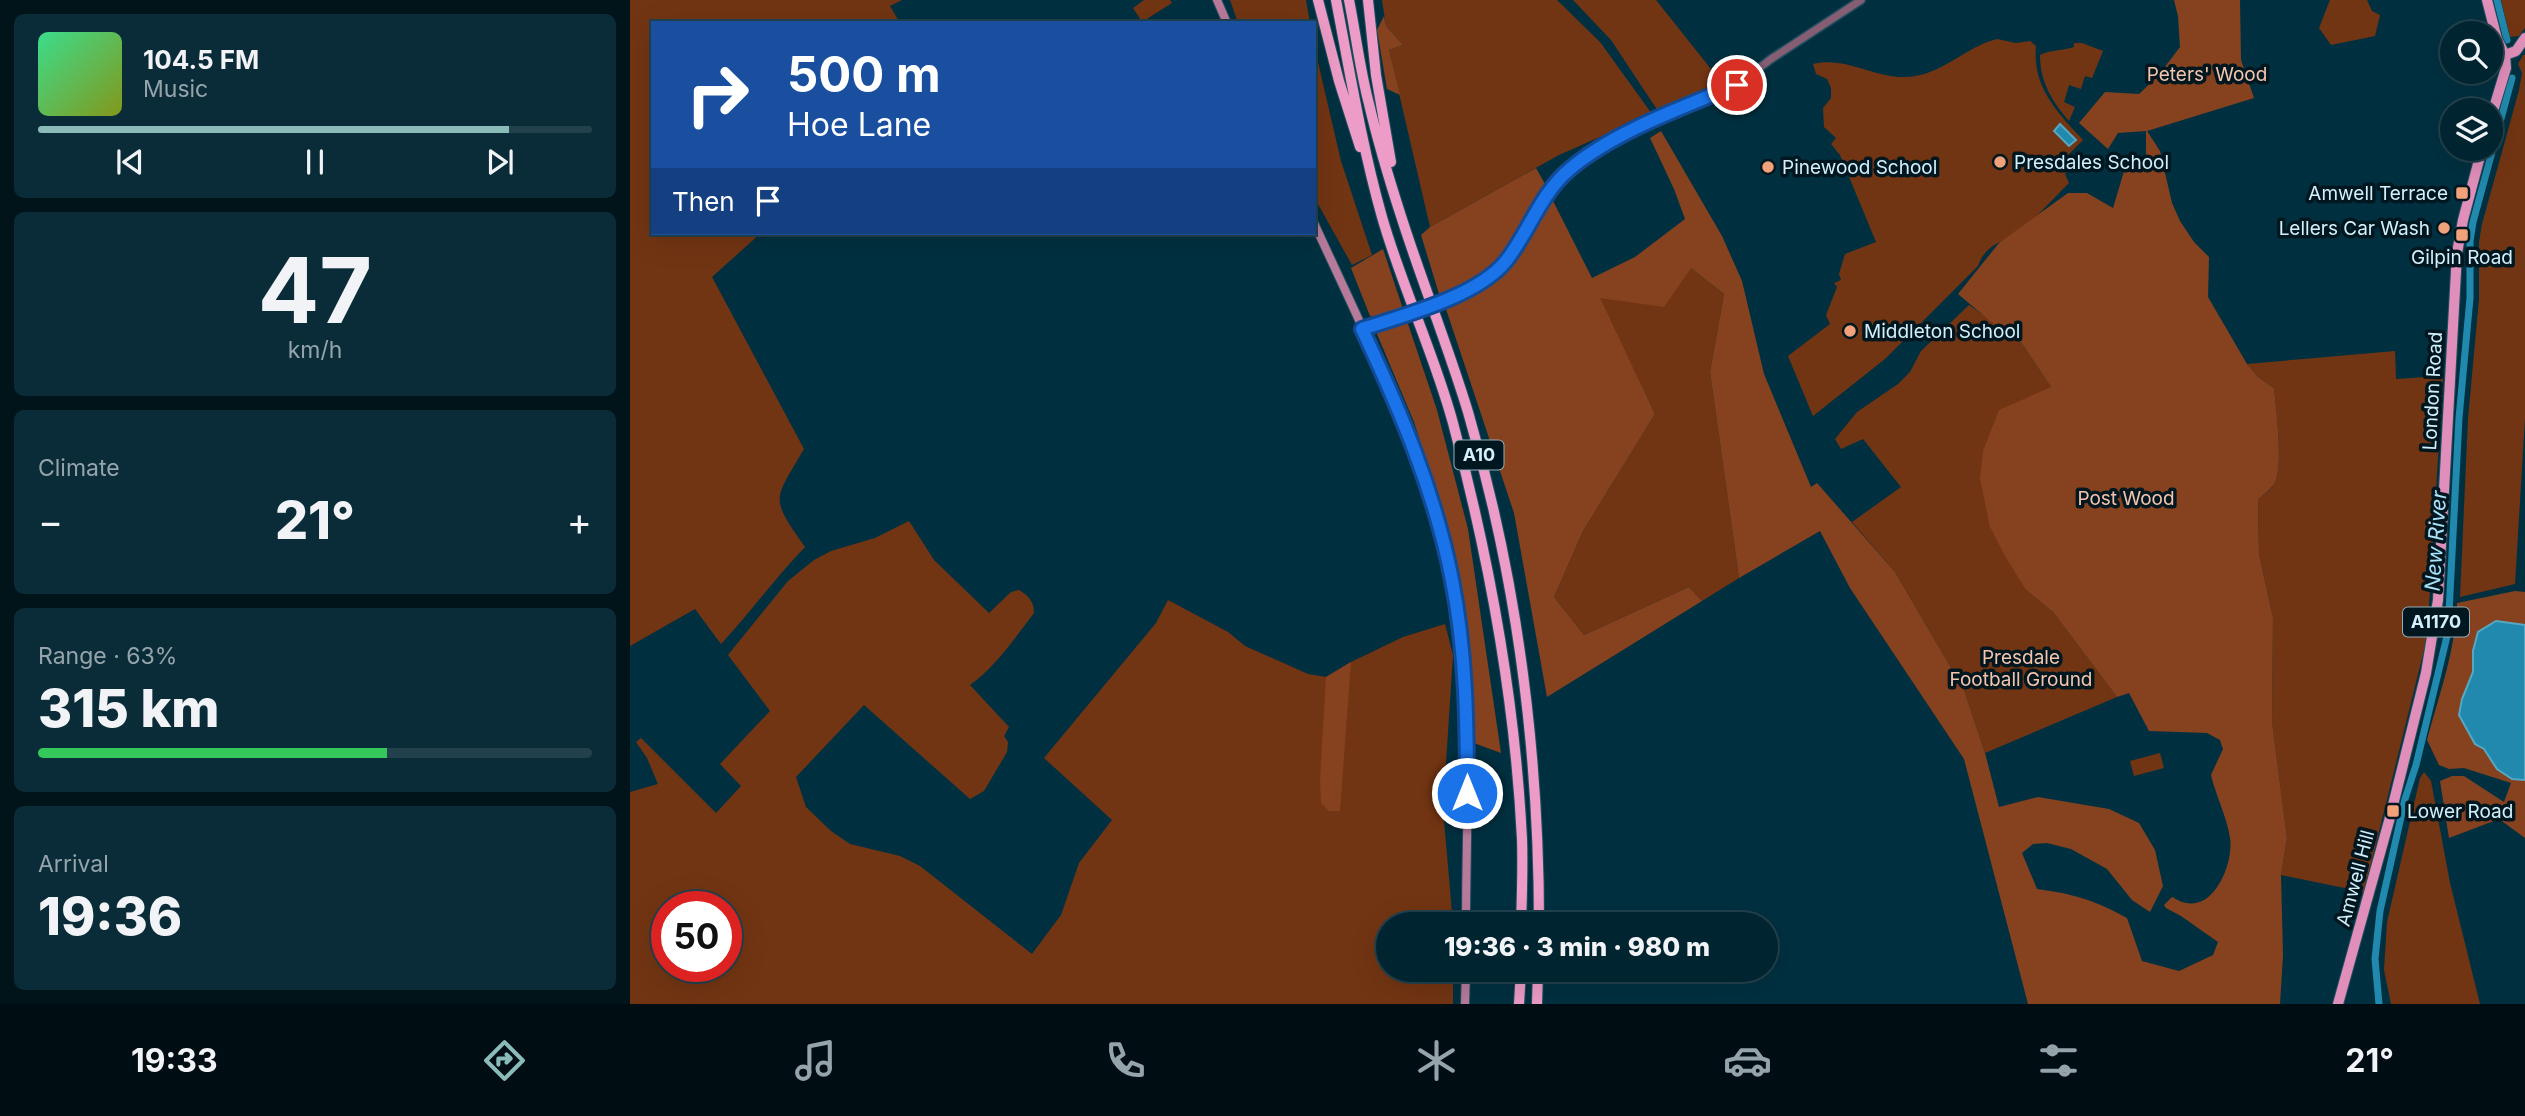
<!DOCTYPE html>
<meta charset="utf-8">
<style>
body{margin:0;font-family:Inter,sans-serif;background:#0a2c38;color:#f1f3f6;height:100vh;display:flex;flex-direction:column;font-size:26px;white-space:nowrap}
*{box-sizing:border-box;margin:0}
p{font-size:23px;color:#95a4ab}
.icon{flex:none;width:38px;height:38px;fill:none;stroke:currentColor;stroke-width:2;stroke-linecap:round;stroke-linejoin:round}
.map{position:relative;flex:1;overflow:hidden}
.sheet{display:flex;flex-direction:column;gap:14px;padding:14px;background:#00141a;width:630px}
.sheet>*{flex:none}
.top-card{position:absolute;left:21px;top:21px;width:665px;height:214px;border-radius:0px;box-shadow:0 7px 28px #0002,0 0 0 2px #22414c;background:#1a4fa0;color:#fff;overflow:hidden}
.buttons{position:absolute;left:1810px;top:21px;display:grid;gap:14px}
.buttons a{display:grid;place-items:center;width:63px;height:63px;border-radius:50%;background:#002430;box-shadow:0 7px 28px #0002,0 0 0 2px #22414c;font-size:35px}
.speed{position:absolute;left:21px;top:891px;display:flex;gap:14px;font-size:35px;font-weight:700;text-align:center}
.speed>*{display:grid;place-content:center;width:91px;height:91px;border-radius:50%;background:#002430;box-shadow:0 7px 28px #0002,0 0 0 2px #22414c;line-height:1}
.speed .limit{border:10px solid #d22;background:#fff;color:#111}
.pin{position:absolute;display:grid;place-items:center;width:60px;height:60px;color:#fff;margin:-30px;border:4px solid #fff;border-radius:50%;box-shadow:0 2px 7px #0007}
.me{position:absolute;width:77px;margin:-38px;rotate:0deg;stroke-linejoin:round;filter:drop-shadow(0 0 5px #0008)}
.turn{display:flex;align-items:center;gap:24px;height:147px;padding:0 21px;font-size:32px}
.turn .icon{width:91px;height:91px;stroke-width:2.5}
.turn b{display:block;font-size:49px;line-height:60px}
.then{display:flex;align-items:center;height:66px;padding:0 21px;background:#0003;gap:14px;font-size:26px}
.big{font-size:52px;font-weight:800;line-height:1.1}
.sheet .card{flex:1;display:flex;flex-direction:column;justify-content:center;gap:10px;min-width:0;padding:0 24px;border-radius:10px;background:#0a2c38}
.sheet .dial{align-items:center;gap:0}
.dial b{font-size:91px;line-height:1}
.song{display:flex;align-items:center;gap:21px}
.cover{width:84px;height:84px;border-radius:10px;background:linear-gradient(135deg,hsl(150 70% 55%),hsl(70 70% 35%))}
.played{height:7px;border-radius:4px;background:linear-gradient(90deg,#8bbbb9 85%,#22414c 85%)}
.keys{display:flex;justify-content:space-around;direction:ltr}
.heat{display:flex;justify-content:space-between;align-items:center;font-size:38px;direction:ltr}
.charge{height:10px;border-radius:5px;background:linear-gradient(90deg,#34c759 63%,#22414c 0)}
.trip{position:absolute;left:746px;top:912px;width:402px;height:70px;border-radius:35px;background:#002430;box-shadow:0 7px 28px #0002,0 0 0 2px #22414c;font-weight:800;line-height:70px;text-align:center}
.tab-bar{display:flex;height:112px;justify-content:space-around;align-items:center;background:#000e13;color:#95a4ab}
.tab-bar .icon{width:49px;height:49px}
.tab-bar .on{color:#8bbbb9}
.tab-bar b{font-size:32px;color:#f1f3f6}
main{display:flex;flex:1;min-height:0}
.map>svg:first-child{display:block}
.green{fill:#723513;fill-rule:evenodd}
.forest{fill:#86421e}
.water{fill:#2089ad;stroke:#55a8c4;stroke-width:2}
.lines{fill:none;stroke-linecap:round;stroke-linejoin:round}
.canal{stroke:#2089ad;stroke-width:7}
.tertiary-casing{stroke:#224f5e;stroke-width:10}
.secondary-casing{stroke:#224f5e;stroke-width:10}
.primary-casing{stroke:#224f5e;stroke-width:12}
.trunk-casing{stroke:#224f5e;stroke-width:12}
.tertiary{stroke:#855e73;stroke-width:7}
.secondary{stroke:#b87a9b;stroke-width:8}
.primary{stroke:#df8fba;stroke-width:10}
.trunk{stroke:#ec9cc6;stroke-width:10}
.tertiary-bridge-casing{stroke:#224f5e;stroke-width:10;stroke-linecap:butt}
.tertiary-bridge{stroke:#855e73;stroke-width:7}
.route-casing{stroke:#114b97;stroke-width:18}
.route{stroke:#1a73e8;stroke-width:12}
.poi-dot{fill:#f1a27b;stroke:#011720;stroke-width:2.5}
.labels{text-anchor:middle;stroke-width:7;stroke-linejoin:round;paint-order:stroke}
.shield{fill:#011720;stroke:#93aeb9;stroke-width:2}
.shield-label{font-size:18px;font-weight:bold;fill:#d2effb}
.park-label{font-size:19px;fill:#f4c4ac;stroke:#011720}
.poi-label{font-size:19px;fill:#d2effb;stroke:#011720;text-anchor:start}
.street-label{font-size:19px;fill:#d2effb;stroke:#011720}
.water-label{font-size:21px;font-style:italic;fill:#ace2fa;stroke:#011720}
</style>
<main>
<section class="sheet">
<div class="card">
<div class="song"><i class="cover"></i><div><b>104.5 FM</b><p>Music</p></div></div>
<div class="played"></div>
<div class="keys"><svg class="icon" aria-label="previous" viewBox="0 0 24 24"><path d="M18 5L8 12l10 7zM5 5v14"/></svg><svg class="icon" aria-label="pause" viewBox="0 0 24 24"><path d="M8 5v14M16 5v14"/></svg><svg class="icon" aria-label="next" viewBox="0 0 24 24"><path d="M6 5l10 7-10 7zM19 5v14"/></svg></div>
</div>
<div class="card dial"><b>47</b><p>km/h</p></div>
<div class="card"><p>Climate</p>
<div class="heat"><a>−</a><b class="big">21°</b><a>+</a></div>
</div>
<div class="card"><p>Range · 63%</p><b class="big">315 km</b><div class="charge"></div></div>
<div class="card"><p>Arrival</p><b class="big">19:36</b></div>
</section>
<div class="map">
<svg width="1895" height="1004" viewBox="0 0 1895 1004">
<rect width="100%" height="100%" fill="#003040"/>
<path class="green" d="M 0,0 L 272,0 L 260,6 L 270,23 L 23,23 L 23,233 L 131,233 L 82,277 L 174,449 C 144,501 139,496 175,547 C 145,578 120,613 91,644 L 65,609 L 0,646 Z
M 514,0 L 540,0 L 542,3 L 512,22 L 503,8 Z
M 600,0 L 676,0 L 680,23 L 608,23 Z
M 752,0 L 927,0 L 970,42 L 1022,114 L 929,155 L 800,227 L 759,50 L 773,45 L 756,26 Z
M 943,0 L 1026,0 L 1081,69 L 1086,66 L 1099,80 L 1070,95 L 1028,111 L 981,40 Z
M 1700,0 L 1737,0 L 1742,11 L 1750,15 L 1745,36 L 1701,45 L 1689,28 Z
M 1871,0 L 1895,0 L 1895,28 L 1889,36 L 1880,37 Z
M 1367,39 L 1386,43 L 1400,41 L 1406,46 C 1402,87 1427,112 1453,140 L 1438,155 L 1443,164 L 1435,174 L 1439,183 C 1423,199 1406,218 1388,232 C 1371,244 1356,243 1348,266 L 1255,359 L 1183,416 L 1158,356 L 1200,324 L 1196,315 L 1207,287 L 1204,283 L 1211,280 L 1209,274 L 1215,254 L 1246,242 L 1210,155 L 1201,144 L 1206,138 L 1194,127 L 1193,108 L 1201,98 L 1201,88 L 1197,79 L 1186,74 L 1183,64 C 1216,56 1245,79 1278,77 C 1312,75 1335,47 1367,39 Z
M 1444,43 L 1452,43 L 1473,51 L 1462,78 L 1455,76 L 1451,89 L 1439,85 L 1434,102 L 1445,107 L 1439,121 C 1422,101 1410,82 1410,55 C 1423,49 1433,51 1444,47 Z
M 684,45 L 711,161 L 742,255 L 722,265 L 684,197 Z
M 1893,55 L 1895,55 L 1895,418 L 1885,584 L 1830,597 L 1838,419 L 1849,299 L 1849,242 L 1852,224 L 1889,90 L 1892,73 L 1888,64 Z
M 1060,267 L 1094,294 L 1080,372 L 1109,578 L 1072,601 L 1059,587 L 954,635 L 924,597 L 953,531 L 1025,414 L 969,298 Z
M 1339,305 L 1391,342 L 1421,387 L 1396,590 L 1423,612 L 1487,697 L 1355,753 L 1334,690 L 1265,572 L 1222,522 L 1271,487 L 1233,439 L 1211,449 L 1205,439 L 1227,412 L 1268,384 L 1280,372 L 1291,351 Z
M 1765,351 L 1766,379 L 1813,376 L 1797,638 L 1734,892 L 1651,875 L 1657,838 L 1642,721 L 1643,618 L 1629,554 L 1628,500 C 1633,495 1641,490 1644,484 C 1654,467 1646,409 1644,388 L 1628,377 L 1617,364 Z
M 279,521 L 304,560 L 359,613 L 381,592 L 389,590 C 399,596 404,602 404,613 C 384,639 366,666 340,685 L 379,727 L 374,736 L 378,742 L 377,752 L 354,791 L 340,799 L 234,705 L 166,777 L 176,807 L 201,831 L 220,844 L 270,856 L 290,866 L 402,954 L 431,915 L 449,863 L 482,820 L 414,758 L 526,623 L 538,600 L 598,632 L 615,646 L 678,674 L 696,677 L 721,662 L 773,637 L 815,624 L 823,655 L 813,809 L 823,924 L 758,924 L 758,970 L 823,970 L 823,1004 L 0,1004 L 0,792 L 28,784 L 17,758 L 6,742 L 11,738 L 86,813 L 111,786 L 90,764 L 140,711 L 98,655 L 158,581 L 184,560 L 201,551 L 245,538 ZM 37,906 L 96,906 L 96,966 L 37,966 Z
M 1530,753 L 1534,768 L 1504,776 L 1500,761 Z
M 1794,772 L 1801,781 L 1820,883 L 1850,1004 L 1761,1004 L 1754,970 L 1757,922 L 1790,778 Z"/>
<path class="forest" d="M 1544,0 L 1610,0 L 1611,60 L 1624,98 L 1517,131 L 1530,151 L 1542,203 L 1550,221 L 1564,242 L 1579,257 L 1578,297 L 1617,364 L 1628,377 L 1644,388 C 1646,408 1654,468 1644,484 C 1640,490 1633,495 1628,500 L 1629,554 L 1643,618 L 1642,721 L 1657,838 L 1651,875 L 1653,955 L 1650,1004 L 1398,1004 L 1334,759 L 1220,588 L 1190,531 L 1109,578 L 1080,372 L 1094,294 L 1061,268 L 1034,307 L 970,298 L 1025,414 L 953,531 L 924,597 L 954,635 L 1059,587 L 1072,601 L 917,697 L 884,513 L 815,306 C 856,290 877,275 898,236 C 905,223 911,207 922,199 L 962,278 L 1005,257 L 1055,219 L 1044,189 L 1020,138 L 1031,131 L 1092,236 L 1112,281 L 1134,374 L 1181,487 L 1187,483 L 1265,572 L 1334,690 L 1355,753 L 1369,807 L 1408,797 L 1479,809 L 1509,823 L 1525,850 L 1533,886 L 1520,912 L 1502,900 L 1477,869 L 1441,849 L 1417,843 L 1403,844 L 1392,853 L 1407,889 C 1444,894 1464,900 1497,918 L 1512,961 L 1549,971 L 1583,955 L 1588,942 L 1551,916 L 1536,908 L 1534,905 L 1542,897 C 1546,899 1552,903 1557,903 C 1586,909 1604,860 1600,838 C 1597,817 1586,796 1581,775 L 1593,749 L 1590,740 L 1577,733 L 1519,731 L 1499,693 L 1487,697 L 1423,612 L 1396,590 L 1375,556 L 1360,527 L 1350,479 L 1353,451 L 1369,410 L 1421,387 L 1391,342 L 1360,321 L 1328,294 L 1369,243 L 1438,193 L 1457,193 L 1483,208 L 1498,158 L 1516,161 L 1516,131 L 1488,133 L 1478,149 L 1449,123 L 1475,92 L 1509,94 L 1528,76 L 1550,47 L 1548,16 Z
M 754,16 L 756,26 L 773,45 L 759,50 L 770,95 L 757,89 L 747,30 Z
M 906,168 L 915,184 L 867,264 L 833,288 L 810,297 L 791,235 L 800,227 Z
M 753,249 L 773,309 L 747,318 L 740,316 L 721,268 Z
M 776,318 L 807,410 L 838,529 L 871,753 L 841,742 L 834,606 L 817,526 L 784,422 L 747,334 L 753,327 Z
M 1885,591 L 1895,592 L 1895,625 L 1866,621 L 1843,651 L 1843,672 L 1832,699 L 1829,715 L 1845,744 L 1854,749 L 1882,779 L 1895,780 L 1895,838 L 1869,819 L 1819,838 L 1810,781 L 1822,776 L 1834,776 L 1874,802 L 1881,783 L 1834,768 L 1819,769 L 1809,765 L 1797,740 C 1809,695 1826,649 1827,603 Z
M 721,662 L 710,811 L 699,811 L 691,803 L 690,779 L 696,677 Z"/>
<path class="water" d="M 1430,124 L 1446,140 L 1439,146 L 1424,131 Z
M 1866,621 L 1895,625 L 1895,780 L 1882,779 L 1867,769 L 1854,749 L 1845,744 L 1829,715 L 1832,699 L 1843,672 L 1843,651 L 1848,632 Z"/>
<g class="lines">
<path class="canal" d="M 1867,0 L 1877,40
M 1749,1004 L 1745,959 L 1750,911 L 1775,799 L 1786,765 L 1818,632 L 1829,418 L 1840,298 L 1840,241 L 1843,222 L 1882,78"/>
<defs>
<path id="tertiary" d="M 824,296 L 850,284 L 876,260 L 923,186 L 947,163 L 1030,118 L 1107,85 L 1141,59 L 1231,0
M 732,329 L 766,317"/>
<path id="secondary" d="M 587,0 L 597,23
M 684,223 C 737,339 797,454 822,579 C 845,692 836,810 836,924
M 835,1004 L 836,970"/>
<path id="primary" d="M 1857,0 L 1867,39 L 1875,55 L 1876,68 L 1860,121
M 1875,55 L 1886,51 L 1895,38
M 1708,1004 L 1759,821 L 1796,673 L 1808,600 L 1827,253 L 1833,220 L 1852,149"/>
<path id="trunk" d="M 688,0 L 709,81 L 730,147
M 706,0 C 720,73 732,146 752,217 C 772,287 804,353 823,423 C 859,558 885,699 892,839 C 893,867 892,896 891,924
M 719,0 C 726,35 730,70 739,104 C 748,142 759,179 771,216 C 792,282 818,346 838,412 C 887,579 909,750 909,924
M 738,0 L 746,75 L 761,162
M 889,1004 L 891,970
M 907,1004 L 908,970"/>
</defs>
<use href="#tertiary" class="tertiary-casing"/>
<use href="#secondary" class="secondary-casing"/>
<use href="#primary" class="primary-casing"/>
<use href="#trunk" class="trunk-casing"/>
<use href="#tertiary" class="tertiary"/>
<use href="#secondary" class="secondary"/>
<use href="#primary" class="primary"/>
<use href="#trunk" class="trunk"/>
<defs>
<path id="tertiary-bridge" d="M 766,317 L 824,296"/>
</defs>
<use href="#tertiary-bridge" class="tertiary-bridge-casing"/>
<use href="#tertiary-bridge" class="tertiary-bridge"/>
</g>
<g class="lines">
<defs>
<path id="route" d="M 837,793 C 837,722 836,651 822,580 C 805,492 770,410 732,329 C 775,315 848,296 876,261 C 899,232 910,194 940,169 C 983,132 1054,107 1107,85"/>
</defs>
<use href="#route" class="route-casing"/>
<use href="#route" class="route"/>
</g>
<g class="poi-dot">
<circle cx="1370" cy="162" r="7"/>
<circle cx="1138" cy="167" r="7"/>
<rect x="1825" y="186" width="14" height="14" rx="3.5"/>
<circle cx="1814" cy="228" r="7"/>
<rect x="1825" y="228" width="14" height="14" rx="3.5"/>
<circle cx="1220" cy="331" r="7"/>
<rect x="1756" y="804" width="14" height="14" rx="3.5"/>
</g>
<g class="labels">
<g class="shield">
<rect x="824.5" y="440.5" width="49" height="29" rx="5"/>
<rect x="1773" y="607.5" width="66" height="29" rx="5"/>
</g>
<g class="shield-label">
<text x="849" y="461">A10</text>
<text x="1806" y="628">A1170</text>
</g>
<g class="park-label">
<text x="1577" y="81">Peters' Wood</text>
<text x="1496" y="505">Post Wood</text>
<text x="1391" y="664">Presdale<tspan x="1391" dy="22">Football Ground</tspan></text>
</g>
<g class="poi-label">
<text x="1384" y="169">Presdales School</text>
<text x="1152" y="174">Pinewood School</text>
<text x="1818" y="200" text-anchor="end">Amwell Terrace</text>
<text x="1800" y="235" text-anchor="end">Lellers Car Wash</text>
<text x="1832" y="264" text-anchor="middle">Gilpin Road</text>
<text x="1234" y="338">Middleton School</text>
<text x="1777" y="818">Lower Road</text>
</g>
<g class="street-label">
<text transform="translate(1802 391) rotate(-87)" y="7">London Road</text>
<text transform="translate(1725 878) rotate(-75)" y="7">Amwell Hill</text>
</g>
<g class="water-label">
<text transform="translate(1806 541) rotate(-86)" y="7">New River</text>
</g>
</g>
</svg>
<div class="buttons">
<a><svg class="icon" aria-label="search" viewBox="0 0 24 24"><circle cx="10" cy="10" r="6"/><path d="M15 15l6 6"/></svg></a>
<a><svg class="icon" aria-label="layers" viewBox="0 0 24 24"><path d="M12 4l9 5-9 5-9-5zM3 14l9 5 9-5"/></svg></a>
</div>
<div class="speed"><div class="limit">50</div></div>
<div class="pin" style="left:1107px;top:85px;background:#d93025"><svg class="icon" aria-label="arrive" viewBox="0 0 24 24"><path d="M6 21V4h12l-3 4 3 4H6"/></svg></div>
<svg class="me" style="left:837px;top:793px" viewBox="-20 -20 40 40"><circle r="17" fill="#1a73e8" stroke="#fff" stroke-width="3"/><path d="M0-11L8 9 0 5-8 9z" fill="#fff"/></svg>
<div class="trip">19:36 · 3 min · 980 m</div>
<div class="top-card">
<div class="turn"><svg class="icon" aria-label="right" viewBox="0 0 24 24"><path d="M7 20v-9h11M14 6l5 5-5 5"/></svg><div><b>500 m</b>Hoe Lane</div></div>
<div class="then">Then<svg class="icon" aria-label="arrive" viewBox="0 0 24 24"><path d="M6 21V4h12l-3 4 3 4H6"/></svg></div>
</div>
</div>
</main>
<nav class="tab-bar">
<b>19:33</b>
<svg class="icon on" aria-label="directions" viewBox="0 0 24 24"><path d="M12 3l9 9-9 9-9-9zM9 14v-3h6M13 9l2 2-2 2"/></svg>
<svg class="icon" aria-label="music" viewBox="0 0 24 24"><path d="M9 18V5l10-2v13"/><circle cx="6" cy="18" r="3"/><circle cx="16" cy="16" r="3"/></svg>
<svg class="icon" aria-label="phone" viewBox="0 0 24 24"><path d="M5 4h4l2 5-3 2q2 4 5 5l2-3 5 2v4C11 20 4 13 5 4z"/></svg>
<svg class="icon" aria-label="climate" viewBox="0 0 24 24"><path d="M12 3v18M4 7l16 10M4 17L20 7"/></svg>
<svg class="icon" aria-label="car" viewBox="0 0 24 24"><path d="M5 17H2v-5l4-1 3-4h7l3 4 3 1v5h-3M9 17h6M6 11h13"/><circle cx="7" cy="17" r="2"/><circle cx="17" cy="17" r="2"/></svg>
<svg class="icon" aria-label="filters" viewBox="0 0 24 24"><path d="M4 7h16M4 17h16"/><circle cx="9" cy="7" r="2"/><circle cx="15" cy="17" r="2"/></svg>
<b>21°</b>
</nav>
